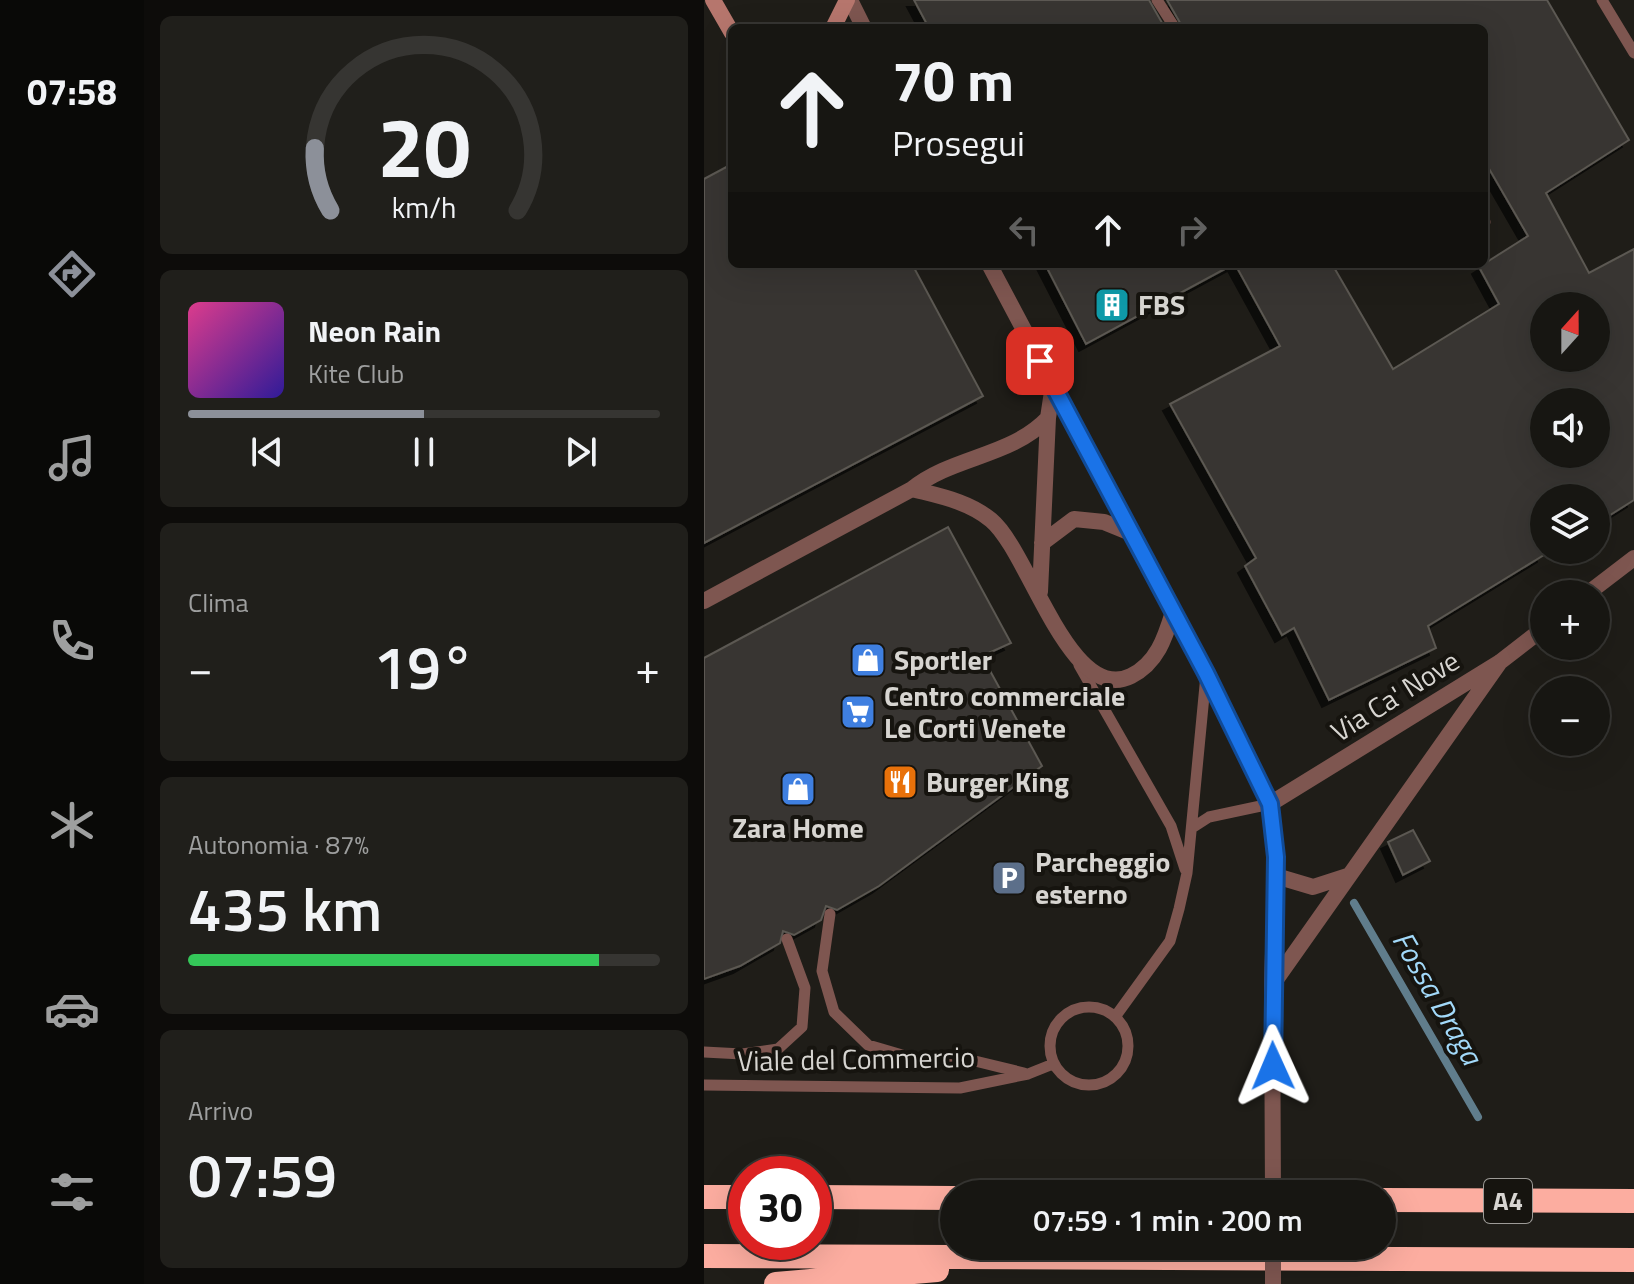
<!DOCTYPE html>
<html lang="it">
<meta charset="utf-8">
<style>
body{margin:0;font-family:"Titillium Web",sans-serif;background:#201f1b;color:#f1f3f6;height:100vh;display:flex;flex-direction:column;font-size:30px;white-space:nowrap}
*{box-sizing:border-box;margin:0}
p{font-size:26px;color:#9e9f9f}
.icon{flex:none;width:44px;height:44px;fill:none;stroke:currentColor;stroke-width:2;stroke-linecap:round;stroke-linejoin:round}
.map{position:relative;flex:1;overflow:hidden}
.drawer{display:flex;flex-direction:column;gap:16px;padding:16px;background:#0d0c0a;width:560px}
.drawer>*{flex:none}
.guide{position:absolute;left:24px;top:24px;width:760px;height:244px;border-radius:12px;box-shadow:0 8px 32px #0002,0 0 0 2px #363532;background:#171612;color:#f1f3f6;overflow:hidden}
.needle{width:52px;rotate:21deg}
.buttons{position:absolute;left:826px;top:292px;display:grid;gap:16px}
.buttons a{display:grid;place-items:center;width:80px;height:80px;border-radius:50%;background:#171612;box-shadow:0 8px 32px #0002,0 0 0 2px #363532;font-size:40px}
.speed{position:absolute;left:24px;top:1156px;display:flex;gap:16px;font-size:40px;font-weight:700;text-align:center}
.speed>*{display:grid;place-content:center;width:104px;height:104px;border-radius:50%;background:#171612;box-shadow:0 8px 32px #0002,0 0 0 2px #363532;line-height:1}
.speed .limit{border:12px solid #d22;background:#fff;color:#111}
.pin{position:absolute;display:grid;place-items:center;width:68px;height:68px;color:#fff;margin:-34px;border-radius:16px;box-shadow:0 4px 12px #0006}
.me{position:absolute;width:88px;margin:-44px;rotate:359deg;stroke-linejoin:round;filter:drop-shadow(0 0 6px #0008)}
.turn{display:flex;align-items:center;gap:28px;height:168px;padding:0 32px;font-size:36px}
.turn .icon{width:104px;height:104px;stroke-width:2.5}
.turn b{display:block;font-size:56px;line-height:68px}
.lanes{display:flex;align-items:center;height:76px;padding:0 32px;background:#0003;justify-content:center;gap:40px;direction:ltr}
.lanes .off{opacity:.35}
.big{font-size:60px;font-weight:600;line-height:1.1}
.drawer .card{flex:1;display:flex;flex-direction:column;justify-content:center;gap:12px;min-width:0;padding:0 28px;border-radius:12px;background:#201f1b}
.drawer .dial{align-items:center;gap:0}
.dial svg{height:208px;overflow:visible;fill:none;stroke:#363532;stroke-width:7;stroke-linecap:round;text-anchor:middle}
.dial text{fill:#f1f3f6;stroke:none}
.song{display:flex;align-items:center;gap:24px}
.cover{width:96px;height:96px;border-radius:12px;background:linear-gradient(135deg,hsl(330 70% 55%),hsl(250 70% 35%))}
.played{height:8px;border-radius:4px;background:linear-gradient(90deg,#8c9099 50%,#363532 50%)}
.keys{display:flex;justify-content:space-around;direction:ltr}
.heat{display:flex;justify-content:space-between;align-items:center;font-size:44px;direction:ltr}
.charge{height:12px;border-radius:6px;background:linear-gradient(90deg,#34c759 87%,#363532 0)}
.trip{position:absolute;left:236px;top:1180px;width:456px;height:80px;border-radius:40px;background:#171612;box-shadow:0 8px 32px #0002,0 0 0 2px #363532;font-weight:600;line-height:80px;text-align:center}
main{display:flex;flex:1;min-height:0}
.tab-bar{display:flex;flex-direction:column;width:144px;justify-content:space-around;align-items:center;background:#090907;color:#9e9f9f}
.tab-bar .icon{width:56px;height:56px}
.tab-bar .selected{color:#8c9099}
.tab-bar b{font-size:36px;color:#f1f3f6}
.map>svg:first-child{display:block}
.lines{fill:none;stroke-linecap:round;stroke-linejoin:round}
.stream{stroke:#607d8c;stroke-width:8}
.building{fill:#393630;stroke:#5b5852;stroke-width:2;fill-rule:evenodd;filter:url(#shadow)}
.lane{stroke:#7e5650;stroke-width:11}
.street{stroke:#7e5650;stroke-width:16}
.secondary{stroke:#b6766d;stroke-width:16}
.highway{stroke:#fcada0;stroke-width:24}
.street-bridge{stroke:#7e5650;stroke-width:16}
.route-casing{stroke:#114b97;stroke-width:20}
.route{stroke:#1a73e8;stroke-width:14}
.labels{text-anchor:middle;stroke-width:8;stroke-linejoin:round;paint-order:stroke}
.shield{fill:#16140f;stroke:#9d9b97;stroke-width:2}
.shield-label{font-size:26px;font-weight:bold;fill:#d7d5d1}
.poi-label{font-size:28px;font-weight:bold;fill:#d7d5d1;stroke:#16140f;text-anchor:start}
.street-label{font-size:28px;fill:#d7d5d1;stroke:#16140f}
.water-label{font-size:30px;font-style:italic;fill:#a2d9f9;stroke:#16140f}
</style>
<main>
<nav class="tab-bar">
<b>07:58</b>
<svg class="icon selected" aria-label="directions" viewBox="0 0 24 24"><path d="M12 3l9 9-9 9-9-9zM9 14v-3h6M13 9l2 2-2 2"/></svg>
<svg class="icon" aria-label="music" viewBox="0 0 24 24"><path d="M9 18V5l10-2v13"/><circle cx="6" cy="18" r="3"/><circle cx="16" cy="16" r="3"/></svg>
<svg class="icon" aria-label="phone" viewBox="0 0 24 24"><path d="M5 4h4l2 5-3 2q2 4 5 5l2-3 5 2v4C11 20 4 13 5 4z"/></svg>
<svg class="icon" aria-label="climate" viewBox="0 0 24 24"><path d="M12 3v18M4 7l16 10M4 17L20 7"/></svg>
<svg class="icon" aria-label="car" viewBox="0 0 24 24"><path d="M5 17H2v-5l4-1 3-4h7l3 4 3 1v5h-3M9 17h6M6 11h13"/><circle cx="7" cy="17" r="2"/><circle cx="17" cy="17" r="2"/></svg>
<svg class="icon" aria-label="filters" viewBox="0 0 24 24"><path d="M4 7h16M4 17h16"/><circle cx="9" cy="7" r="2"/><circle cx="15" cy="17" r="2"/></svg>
</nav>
<section class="drawer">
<div class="card dial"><svg viewBox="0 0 100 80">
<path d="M14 69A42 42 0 1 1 86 69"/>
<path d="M14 69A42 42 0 0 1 8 45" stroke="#8c9099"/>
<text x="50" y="56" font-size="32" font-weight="700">20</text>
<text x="50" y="72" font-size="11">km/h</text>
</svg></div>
<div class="card">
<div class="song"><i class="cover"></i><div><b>Neon Rain</b><p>Kite Club</p></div></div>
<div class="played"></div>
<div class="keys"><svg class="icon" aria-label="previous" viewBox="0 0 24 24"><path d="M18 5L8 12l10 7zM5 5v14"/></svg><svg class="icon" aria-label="pause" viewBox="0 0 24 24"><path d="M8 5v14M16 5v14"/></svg><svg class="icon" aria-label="next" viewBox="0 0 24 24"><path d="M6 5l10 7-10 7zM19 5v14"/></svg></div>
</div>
<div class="card"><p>Clima</p>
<div class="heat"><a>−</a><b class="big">19°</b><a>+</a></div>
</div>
<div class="card"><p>Autonomia · 87%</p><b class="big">435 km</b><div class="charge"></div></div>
<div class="card"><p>Arrivo</p><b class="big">07:59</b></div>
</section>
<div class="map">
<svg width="930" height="1284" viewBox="0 0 930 1284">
<defs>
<filter id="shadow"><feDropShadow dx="-7" dy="7" stdDeviation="0" flood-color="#0009"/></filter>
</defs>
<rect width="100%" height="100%" fill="#1f1d18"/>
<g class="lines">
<path class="stream" d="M 650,903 L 774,1117"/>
</g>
<path class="building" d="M 210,0 L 445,0 L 461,28 L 225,28 Z
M 463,0 L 843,0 L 925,140 L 842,193 L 885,273 L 930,249 L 930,500 L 892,524 L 892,498 L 840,498 L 840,555 L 724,626 L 732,648 L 625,700 L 590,628 L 578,635 L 541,566 L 552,558 L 466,404 L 576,346 L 531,264 L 628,264 L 689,369 L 795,304 L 775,267 L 824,236 L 780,160 L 780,28 L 479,28 ZM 840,306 L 892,306 L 892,358 L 840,358 ZM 840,402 L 892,402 L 892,454 L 840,454 Z
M 28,164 L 28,264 L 208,264 L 279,396 L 0,543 L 0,179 Z
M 341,264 L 530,264 L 382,344 Z
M 244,527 L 307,643 L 278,656 L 338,766 L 175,886 L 133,910 L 122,906 L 117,920 L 90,935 L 79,931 L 76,943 L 36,966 L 0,979 L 0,658 Z
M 709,830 L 726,861 L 699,875 L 684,842 Z"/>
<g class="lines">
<path class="lane" d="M 453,0 L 471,28
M 898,0 L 930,53
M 780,219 L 781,222
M 375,665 L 467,826 L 481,869
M 488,828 L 505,817 L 566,804
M 126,914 L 118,971 L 130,1012 L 164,1045 L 222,1062 L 271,1061 L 320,1073
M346 1046a39 39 0 1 1 78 0a39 39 0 1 1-78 0Z
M 411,1017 L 466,941 L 475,909 L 483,873 L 502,675
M 0,1052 L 38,1054 L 74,1049 L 98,1027 L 101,988 L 83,939
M 0,1085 L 256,1088 L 324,1074 L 349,1064"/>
<path class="street" d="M 146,0 L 160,28
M 285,264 L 502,673 L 566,804 L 572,857 L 568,985 L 569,1194
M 208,489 C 235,496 264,501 287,520 C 325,551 366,706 427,676 C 453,663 461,638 469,612
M 338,543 L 370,519 L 400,522 L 427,533
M 336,592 L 344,418
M 883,594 L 930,558
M 0,601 L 208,489 C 249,456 307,457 344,418 L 349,385
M 566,804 L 796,662 L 840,628
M 572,876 L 609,887 L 643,876
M 569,984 L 796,662"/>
<path class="secondary" d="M 9,0 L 28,33
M 129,28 L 143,0"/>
<path class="highway" d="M 0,1197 L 42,1197
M 110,1197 L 250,1198
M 678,1200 L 930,1201
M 0,1256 L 930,1260
M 72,1284 L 233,1270"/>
<path class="street-bridge" d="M 569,1284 L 569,1246"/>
</g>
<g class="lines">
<defs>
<path id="route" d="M 336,361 L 502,673 L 566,804 L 572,857 L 569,1066"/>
</defs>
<use href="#route" class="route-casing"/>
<use href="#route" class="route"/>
</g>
<defs>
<symbol id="building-square" viewBox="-11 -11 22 22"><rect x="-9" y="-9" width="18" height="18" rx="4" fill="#0f9aa8" stroke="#16140f"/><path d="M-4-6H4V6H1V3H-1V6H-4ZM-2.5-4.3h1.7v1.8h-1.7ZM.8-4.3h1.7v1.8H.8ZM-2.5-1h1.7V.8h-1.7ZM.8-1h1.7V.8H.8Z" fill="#fff"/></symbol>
<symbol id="shop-square" viewBox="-11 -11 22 22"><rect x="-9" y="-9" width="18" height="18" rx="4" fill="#3f7fe0" stroke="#16140f"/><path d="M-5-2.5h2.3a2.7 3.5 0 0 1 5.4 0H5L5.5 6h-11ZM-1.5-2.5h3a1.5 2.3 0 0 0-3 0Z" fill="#fff"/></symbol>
<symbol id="supermarket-square" viewBox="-11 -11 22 22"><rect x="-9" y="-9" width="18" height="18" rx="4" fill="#3f7fe0" stroke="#16140f"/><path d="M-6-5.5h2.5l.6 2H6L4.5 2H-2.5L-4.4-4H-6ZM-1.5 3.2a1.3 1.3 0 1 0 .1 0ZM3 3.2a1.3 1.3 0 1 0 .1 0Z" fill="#fff"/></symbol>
<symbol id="restaurant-square" viewBox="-11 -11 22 22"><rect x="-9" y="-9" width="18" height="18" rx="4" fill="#e8710a" stroke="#16140f"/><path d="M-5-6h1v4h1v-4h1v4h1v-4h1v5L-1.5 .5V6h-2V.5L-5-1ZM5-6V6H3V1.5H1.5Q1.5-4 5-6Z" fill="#fff"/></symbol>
<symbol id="parking-square" viewBox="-11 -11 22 22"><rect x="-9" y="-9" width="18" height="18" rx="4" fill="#5c6f8a" stroke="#16140f"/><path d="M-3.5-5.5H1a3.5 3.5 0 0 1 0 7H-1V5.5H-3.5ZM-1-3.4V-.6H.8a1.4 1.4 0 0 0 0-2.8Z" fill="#fff"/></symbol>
</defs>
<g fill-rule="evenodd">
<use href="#building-square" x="388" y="285" width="40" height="40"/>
<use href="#shop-square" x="144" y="640" width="40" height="40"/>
<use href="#supermarket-square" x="134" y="692" width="40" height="40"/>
<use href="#restaurant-square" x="176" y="762" width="40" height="40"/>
<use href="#shop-square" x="74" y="769" width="40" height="40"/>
<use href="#parking-square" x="285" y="858" width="40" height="40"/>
</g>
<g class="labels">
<rect class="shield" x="780" y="1179" width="48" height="44" rx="6"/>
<g class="shield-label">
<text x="804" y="1210">A4</text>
</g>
<g class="poi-label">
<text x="434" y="315">FBS</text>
<text x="190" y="670">Sportler</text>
<text x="180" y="706">Centro commerciale<tspan x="180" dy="32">Le Corti Venete</tspan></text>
<text x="222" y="792">Burger King</text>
<text x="94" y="838" text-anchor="middle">Zara Home</text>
<text x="331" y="872">Parcheggio<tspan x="331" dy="32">esterno</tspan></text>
</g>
<g class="street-label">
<text transform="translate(691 696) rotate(-32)" y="10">Via Ca' Nove</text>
<text transform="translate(152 1059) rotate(-1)" y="10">Viale del Commercio</text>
</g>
<g class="water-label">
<text transform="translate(733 998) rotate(60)" y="10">Fossa Draga</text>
</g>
</g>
</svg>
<div class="buttons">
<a><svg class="needle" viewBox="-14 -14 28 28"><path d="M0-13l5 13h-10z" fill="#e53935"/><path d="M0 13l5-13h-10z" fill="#9e9f9f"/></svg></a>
<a><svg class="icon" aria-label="sound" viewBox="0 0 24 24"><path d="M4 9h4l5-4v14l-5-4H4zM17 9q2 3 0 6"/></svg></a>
<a><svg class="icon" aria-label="layers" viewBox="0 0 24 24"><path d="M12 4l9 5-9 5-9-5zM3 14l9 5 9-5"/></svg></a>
<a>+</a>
<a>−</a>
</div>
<div class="speed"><div class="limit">30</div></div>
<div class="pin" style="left:336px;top:361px;background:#d93025"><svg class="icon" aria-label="arrive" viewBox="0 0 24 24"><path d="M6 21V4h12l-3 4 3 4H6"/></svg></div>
<svg class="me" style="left:569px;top:1066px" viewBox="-20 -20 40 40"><path d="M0-17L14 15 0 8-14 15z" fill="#1a73e8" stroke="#fff" stroke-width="4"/></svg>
<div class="trip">07:59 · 1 min · 200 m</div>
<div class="guide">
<div class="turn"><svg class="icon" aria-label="ahead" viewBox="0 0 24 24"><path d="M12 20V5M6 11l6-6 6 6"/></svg><div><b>70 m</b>Prosegui</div></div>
<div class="lanes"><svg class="icon off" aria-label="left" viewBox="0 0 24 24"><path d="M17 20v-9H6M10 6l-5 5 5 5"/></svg><svg class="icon" aria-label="ahead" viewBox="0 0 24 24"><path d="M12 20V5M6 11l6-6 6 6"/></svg><svg class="icon off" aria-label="right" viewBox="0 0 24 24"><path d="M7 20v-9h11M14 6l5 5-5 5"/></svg></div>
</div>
</div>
</main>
